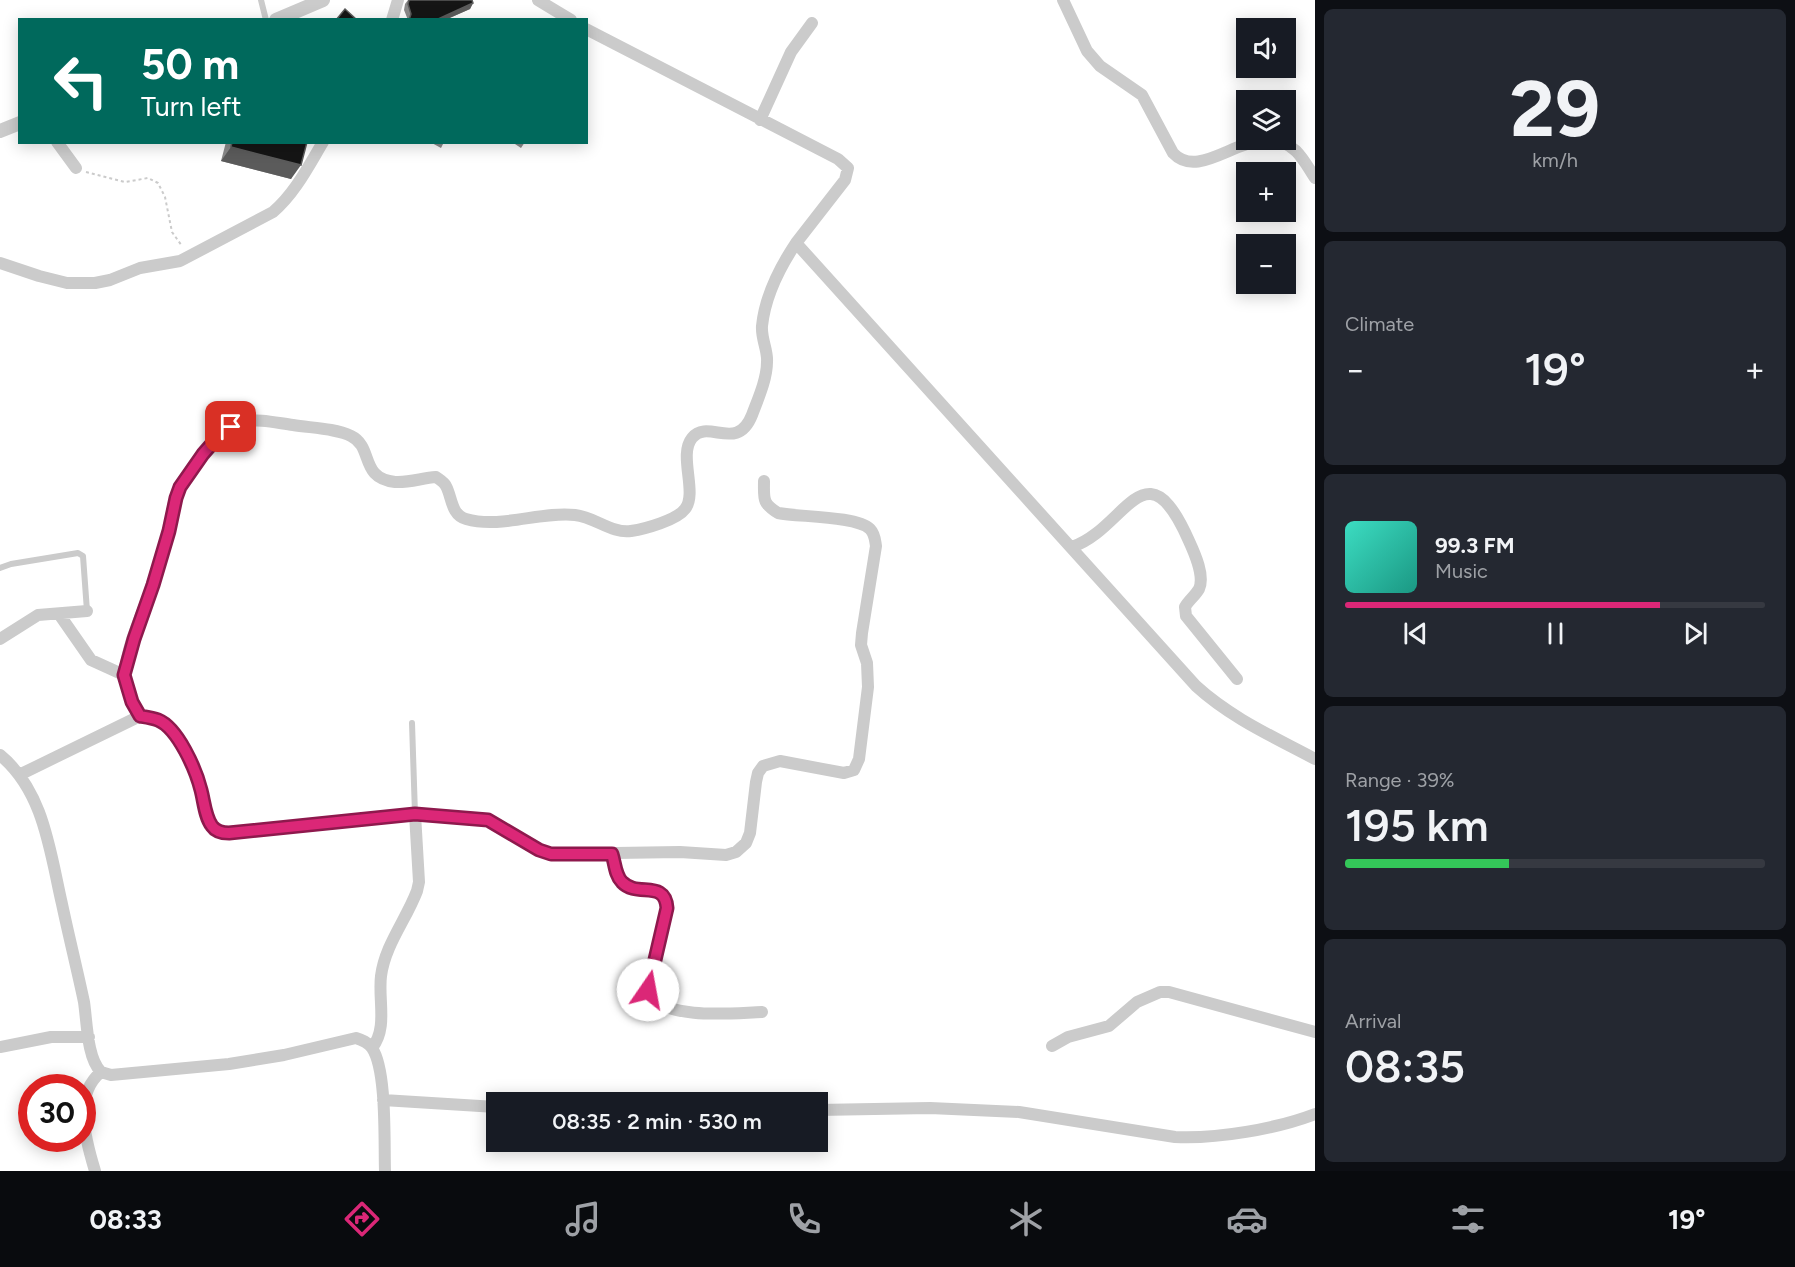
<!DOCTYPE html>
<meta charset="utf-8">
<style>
body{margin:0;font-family:Figtree,sans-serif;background:#242831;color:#f1f3f6;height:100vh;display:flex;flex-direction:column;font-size:22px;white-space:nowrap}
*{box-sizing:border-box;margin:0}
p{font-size:20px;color:#9ea1a6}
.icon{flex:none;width:33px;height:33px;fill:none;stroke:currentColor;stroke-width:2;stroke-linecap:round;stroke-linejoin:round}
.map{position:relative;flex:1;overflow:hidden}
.panel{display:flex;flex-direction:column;gap:9px;padding:9px;background:#0d0f14;width:480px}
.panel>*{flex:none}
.guide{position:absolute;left:18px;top:18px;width:570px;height:126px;border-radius:0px;box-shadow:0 3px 15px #0003;background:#00695c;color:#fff;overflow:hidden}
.controls{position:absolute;left:1236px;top:18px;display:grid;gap:12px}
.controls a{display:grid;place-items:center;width:60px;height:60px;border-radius:0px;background:#171b24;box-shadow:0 3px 15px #0003;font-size:30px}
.speed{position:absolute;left:18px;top:1074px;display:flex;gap:12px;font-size:30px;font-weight:700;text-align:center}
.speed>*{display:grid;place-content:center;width:78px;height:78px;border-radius:50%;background:#171b24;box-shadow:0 3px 15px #0003;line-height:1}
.speed .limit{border:9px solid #d22;background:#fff;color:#111}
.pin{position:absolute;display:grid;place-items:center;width:51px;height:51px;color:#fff;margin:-26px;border-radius:12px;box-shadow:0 3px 9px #0006}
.me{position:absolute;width:66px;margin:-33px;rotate:12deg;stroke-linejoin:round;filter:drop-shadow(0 0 4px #0008)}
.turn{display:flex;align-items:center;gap:21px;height:126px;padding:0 24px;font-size:27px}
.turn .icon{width:78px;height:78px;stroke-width:2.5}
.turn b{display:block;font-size:42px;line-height:51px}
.big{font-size:45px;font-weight:600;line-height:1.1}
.panel .widget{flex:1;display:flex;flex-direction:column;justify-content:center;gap:9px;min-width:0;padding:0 21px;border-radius:9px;background:#242831}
.panel .dial{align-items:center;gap:0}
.dial b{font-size:78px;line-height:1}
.song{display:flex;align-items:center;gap:18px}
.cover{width:72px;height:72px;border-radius:9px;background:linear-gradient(135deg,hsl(170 70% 55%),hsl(170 70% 35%))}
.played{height:6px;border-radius:3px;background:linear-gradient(90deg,#db2777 75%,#363941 75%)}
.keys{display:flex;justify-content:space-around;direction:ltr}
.heat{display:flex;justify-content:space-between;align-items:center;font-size:33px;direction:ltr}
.charge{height:9px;border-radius:4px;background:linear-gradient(90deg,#34c759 39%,#363941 0)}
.trip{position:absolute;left:486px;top:1092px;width:342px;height:60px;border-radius:0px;background:#171b24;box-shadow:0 3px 15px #0003;font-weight:600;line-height:60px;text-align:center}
.dock{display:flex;height:96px;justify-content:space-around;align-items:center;background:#090b0e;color:#9ea1a6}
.dock .icon{width:42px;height:42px}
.dock .selected{color:#db2777}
.dock b{font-size:27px;color:#f1f3f6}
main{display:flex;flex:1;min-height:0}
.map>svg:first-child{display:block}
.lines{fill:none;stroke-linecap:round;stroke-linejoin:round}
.path{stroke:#cbcbcb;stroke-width:2;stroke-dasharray:3 3;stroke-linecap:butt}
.service{stroke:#cbcbcb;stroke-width:6}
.minor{stroke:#cbcbcb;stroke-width:12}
.tertiary{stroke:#cbcbcb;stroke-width:14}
.wall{fill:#8a8a8a}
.shaded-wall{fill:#5b5b5b}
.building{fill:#151515;stroke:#5b5b5b;stroke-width:1.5}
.route-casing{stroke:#8e194d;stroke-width:15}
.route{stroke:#db2777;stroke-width:10}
</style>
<main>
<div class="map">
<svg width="1315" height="1171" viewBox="0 0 1315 1171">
<rect width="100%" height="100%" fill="#fff"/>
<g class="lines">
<path class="path" d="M 86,172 L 125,182 L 148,178 L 158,183 L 165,197 L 172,232 L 182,246"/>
<path class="service" d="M 261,0 L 266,20
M 0,568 L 11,564 L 78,553 L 83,556 L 87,611
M 412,723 L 415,814"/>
<path class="minor" d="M 538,0 L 571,20
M 1063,0 L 1087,51 L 1100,66 L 1142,95 L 1173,153 C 1204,186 1255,113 1296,151 C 1304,159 1309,169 1315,178
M 392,20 L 398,0
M 586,29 L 838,159 L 848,168 L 845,180 L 796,243 L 1196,686 C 1231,718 1274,737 1315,759
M 760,120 L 791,52 L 812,23
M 57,142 L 76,168
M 0,263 L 39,276 L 67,283 L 95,283 L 110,280 L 140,268 L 180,261 L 273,212 C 295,193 308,167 323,142
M 1072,547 C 1126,529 1145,441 1189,541 C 1195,554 1205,576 1199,589 C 1195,596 1188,601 1185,607 L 1186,616 L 1237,679
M 59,614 L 91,660 L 124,675
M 0,639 L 38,615 L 87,611
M 140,716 C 133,704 124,688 125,673 C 127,641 147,605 156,574 C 161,559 166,545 169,530 C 171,519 172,509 175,499 C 184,474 217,429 243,422 C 259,418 277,423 293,425 C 311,428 334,428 351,436 C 374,447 359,478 395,482 C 409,483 422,478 436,477 C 440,480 444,482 446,486 C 452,497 451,515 466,519 C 501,529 541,511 575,515 C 595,517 612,534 631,531 C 645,529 677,520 685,509 C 698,493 678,455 692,438 C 708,418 737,453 752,415 C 758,399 767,379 767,362 C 768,350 761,339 762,326 C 765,297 780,267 796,243
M 0,755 C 44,791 50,852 62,904 C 69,937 77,969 84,1002 C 87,1022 87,1058 101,1072 L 111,1075 L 229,1064 L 284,1055 L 356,1038 C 362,1040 368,1042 372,1048 C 387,1070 384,1142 385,1171
M 19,775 L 140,716 L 159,720 L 172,730 L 186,751 L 201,788 L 208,820 L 212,827 L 223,833 L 415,814 L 488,820 L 539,850 L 551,854 L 680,852 L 726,855 L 736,852 L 746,843 L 750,833 L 756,782 L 758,773 L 763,766 L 780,761 L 844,773 L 854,770 L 859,759 L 868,687 L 867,663 L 861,645 L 862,633 L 876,546 C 875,540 875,534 870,529 C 857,516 798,517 778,513 C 762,503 764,499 764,481
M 613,854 C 615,863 615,874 622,882 C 637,898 665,878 667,908 L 648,990 L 649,996 C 672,1020 731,1013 762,1012
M 1052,1046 L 1068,1037 L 1109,1026 L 1137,1002 L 1160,992 L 1169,992 L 1315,1032
M 0,1047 L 51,1037 L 89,1037
M 372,1048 C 388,1028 378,1000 381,976 C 385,945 406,920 417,891 L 419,882 L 415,814
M 383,1100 L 496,1107
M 818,1110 L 930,1108 L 1019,1112 L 1175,1137 C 1217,1139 1276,1129 1315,1114
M 95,1171 C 86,1141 72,1096 101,1072"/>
<path class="tertiary" d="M 276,20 L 323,0
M 0,131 L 20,123"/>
</g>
<path class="wall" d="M 408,0 L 472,0 L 473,3 L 470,9 L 445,20 L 408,20 L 404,10 L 405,4 Z
M 226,142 L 307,142 L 291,179 L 221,161 Z
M 430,142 L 444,142 L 441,148 Z
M 512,142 L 525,142 L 521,148 Z"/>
<path class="shaded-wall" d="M 473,3 L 470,9 L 445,20 L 436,20 Z
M 231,147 L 301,165 L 291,179 L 221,161 Z"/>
<path class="building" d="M 409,0 L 472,0 L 473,3 L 436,20 L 409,20 L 411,14 L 408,4 Z
M 345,9 L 357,20 L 336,20 Z
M 232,142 L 307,142 L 301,165 L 231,147 Z"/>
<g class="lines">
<defs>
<path id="route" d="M 231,427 L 217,438 L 203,454 L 180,487 L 176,498 L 169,531 L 153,585 L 134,639 L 124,675 L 132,702 L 140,716 C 146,717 153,718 158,720 C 178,728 196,770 201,790 C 204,801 205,817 212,826 C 216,832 222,833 229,833 L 415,814 L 488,820 L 539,850 L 551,854 L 612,854 C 615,863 615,875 622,882 C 637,898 665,879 667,908 L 648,990"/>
</defs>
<use href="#route" class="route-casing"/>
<use href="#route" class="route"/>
</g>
</svg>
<div class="controls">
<a><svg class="icon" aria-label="sound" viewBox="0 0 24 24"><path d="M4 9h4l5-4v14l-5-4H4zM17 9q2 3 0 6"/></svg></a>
<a><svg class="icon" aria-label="layers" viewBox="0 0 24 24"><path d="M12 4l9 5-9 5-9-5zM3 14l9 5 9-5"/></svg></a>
<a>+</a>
<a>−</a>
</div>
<div class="speed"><div class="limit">30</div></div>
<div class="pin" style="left:231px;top:427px;background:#d93025"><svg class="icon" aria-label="arrive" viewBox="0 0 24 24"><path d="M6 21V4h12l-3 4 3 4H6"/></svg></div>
<svg class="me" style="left:648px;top:990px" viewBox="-20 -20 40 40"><circle r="19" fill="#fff"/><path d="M0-13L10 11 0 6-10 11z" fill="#db2777"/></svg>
<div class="trip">08:35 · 2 min · 530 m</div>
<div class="guide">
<div class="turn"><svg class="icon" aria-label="left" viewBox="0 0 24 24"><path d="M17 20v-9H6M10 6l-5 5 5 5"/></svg><div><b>50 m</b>Turn left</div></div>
</div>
</div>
<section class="panel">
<div class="widget dial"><b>29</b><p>km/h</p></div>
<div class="widget"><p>Climate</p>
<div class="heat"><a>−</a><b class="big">19°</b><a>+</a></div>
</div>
<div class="widget">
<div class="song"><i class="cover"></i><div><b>99.3 FM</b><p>Music</p></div></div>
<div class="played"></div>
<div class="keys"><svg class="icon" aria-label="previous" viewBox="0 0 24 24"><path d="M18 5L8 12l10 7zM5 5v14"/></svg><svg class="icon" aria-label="pause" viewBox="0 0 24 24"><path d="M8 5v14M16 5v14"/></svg><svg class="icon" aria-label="next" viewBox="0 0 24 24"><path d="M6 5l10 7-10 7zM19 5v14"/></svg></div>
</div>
<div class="widget"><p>Range · 39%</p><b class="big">195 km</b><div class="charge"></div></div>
<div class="widget"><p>Arrival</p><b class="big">08:35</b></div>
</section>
</main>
<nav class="dock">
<b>08:33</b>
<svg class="icon selected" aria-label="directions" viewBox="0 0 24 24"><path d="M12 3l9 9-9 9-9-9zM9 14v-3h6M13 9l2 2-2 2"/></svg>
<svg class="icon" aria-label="music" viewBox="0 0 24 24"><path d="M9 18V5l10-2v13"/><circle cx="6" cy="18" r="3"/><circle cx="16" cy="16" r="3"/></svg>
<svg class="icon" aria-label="phone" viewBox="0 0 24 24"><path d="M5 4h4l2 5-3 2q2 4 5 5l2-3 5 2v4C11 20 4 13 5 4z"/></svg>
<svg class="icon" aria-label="climate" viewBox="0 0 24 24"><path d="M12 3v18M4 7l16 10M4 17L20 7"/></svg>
<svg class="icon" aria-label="car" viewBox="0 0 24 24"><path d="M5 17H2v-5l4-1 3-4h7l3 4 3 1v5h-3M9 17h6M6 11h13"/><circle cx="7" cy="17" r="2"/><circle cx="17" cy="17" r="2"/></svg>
<svg class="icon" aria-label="filters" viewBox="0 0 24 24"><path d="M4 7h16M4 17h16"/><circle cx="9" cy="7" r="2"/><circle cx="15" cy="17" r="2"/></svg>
<b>19°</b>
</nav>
